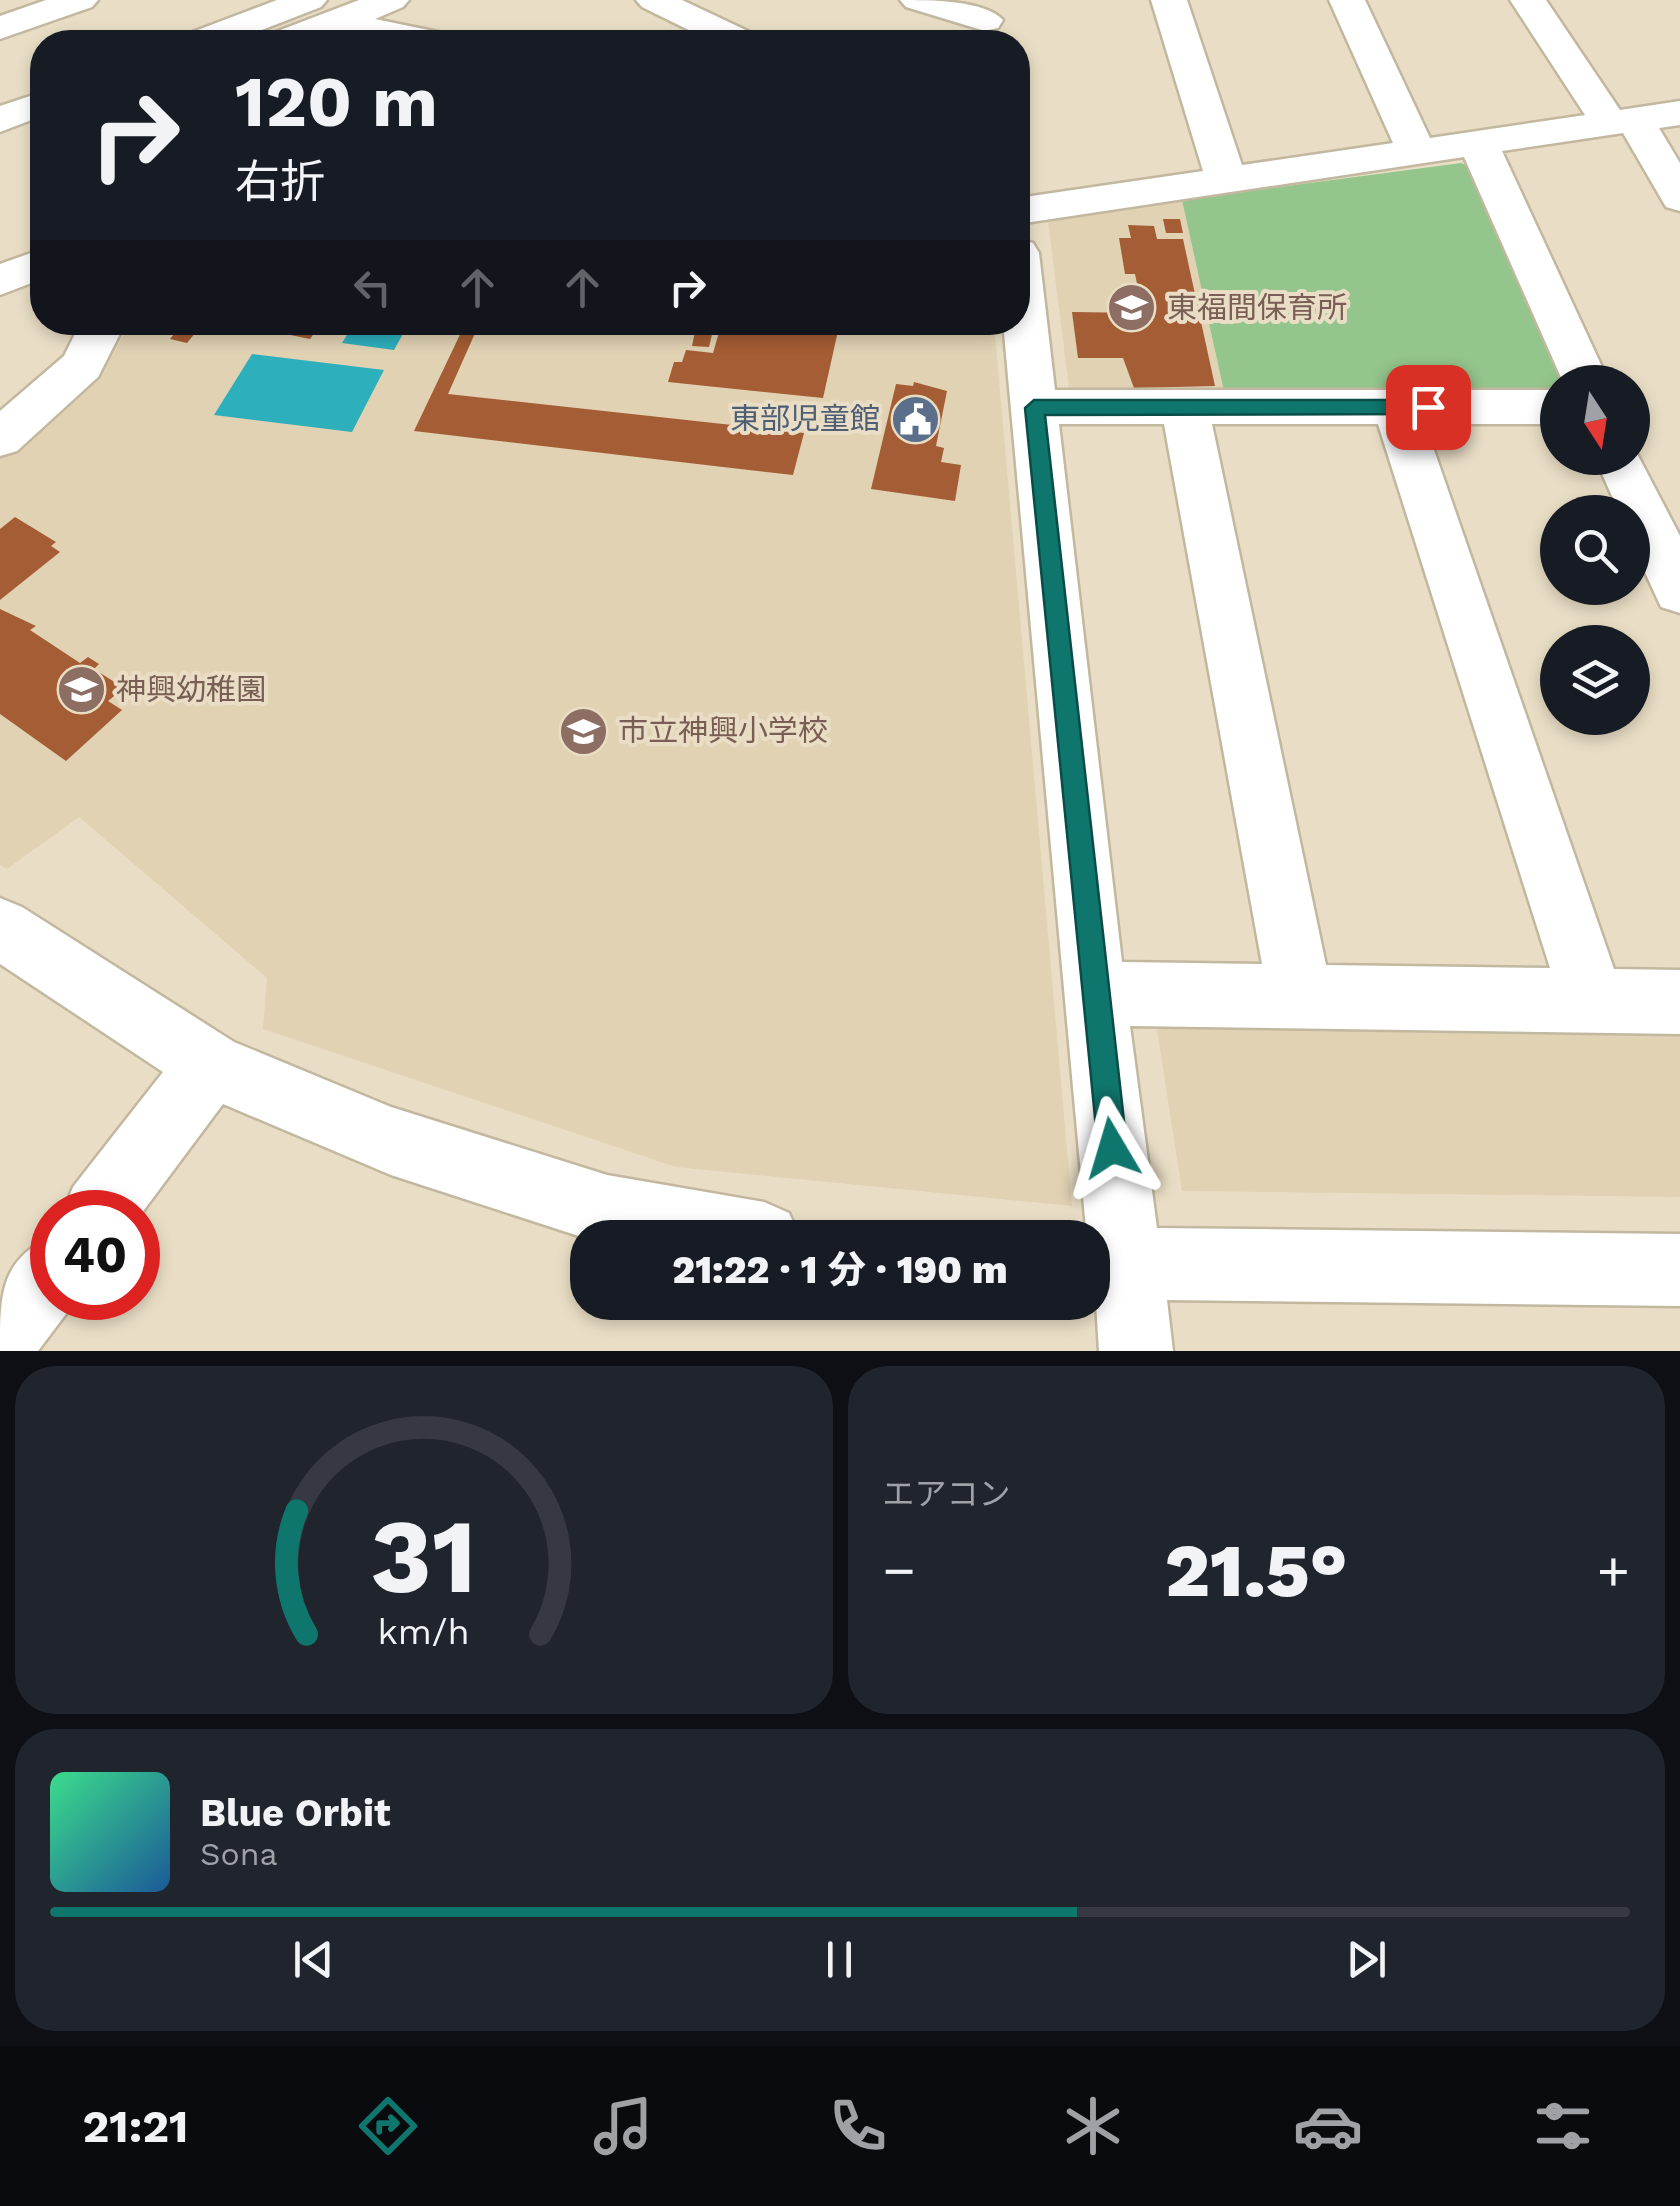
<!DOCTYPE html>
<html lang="ja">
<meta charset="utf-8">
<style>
body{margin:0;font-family:"Work Sans","Noto Sans JP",sans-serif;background:#20242c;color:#f1f3f6;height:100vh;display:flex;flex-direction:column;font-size:38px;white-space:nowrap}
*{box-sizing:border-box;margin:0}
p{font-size:32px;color:#9ea1a6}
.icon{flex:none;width:55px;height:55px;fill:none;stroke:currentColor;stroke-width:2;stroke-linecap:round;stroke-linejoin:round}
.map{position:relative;height:1351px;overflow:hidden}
.side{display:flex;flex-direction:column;gap:15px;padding:15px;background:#0d0f14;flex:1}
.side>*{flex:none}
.guide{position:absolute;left:30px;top:30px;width:1000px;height:305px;border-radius:40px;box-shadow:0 5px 15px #0003;background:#171b24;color:#f1f3f6;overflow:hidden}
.needle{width:65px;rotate:168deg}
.tools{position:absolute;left:1540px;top:365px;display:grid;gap:20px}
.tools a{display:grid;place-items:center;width:110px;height:110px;border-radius:50%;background:#171b24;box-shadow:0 5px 15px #0003;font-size:50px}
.speed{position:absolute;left:30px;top:1190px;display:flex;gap:20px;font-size:50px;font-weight:700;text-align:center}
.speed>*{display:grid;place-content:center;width:130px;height:130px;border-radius:50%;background:#171b24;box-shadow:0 5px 15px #0003;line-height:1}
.speed .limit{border:15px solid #d22;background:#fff;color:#111}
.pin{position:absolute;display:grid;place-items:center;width:85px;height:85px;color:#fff;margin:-42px;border-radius:20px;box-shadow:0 5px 15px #0006}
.me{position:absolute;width:110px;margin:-55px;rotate:353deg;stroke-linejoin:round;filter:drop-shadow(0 0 8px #0008)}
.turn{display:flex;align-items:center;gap:35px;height:210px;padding:0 40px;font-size:45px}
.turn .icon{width:130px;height:130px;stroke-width:2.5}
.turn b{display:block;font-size:70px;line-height:85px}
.lanes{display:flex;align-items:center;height:95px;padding:0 40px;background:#0003;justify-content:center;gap:50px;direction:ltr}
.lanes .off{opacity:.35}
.big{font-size:75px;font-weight:800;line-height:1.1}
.side .card{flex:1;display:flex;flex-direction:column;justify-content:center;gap:15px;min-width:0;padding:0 35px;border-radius:40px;background:#20242c}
.side .dial{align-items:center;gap:0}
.dial svg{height:260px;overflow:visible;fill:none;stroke:#363941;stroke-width:7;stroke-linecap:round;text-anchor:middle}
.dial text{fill:#f1f3f6;stroke:none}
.song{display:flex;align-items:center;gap:30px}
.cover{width:120px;height:120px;border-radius:15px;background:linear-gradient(135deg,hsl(150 70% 55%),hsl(210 70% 35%))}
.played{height:10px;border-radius:5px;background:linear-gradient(90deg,#0f766e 65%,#363941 65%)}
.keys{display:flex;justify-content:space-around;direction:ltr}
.heat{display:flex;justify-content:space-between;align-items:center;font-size:55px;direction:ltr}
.side .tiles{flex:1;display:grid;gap:15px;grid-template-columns:1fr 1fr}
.card:last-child{grid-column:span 2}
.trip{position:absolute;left:570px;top:1220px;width:540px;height:100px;border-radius:40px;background:#171b24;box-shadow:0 5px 15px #0003;font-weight:800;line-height:100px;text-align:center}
.tabs{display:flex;height:160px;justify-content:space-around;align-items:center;background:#090b0e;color:#9ea1a6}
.tabs .icon{width:70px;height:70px}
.tabs .on{color:#0f766e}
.tabs b{font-size:45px;color:#f1f3f6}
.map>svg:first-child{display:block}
.built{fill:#e0d2b3}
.green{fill:#94c58c}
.water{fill:#2eafbc}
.building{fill:#a45d34}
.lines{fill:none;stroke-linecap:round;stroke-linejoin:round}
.minor-casing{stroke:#c2b79f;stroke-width:5}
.minor{fill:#fff;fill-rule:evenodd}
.route{fill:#0f766e;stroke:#0a4d48;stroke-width:2.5}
.labels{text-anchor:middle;stroke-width:8;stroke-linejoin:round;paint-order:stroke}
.education-label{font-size:30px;fill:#785e54;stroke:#e9dec5;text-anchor:start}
.service-label{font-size:30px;fill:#4e5e75;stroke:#e9dec5;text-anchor:end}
</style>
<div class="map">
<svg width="1680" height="1351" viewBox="0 0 1680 1351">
<rect width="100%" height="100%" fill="#e9dec5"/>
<path class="built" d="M 1182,200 L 1225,396 L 1070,396 L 1048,221 Z
M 131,323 L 994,323 L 1072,1206 L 676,1167 L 263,1029 L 267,978 L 79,817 L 7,869 L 0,865 L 0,453 L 77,400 L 105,368 Z
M 1155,1017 L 1680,1030 L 1680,1197 L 1182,1191 Z"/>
<path class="green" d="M 1461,163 L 1476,169 L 1565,382 L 1558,382 L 1557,397 L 1225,396 L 1182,200 Z"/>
<path class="water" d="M 354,323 L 405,322 L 409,323 L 394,350 L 342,343 Z
M 252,354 L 384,370 L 352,432 L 214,415 Z"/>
<path class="building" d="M 1163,219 L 1180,219 L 1183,233 L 1166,233 Z
M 1128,225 L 1154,226 L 1157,239 L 1183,239 L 1215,386 L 1134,388 L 1123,358 L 1078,358 L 1072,312 L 1143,313 L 1135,274 L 1125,274 L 1119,238 L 1131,238 Z
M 184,322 L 204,322 L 187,343 L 170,339 Z
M 233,322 L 274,322 L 266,335 L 228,331 Z
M 278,322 L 283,322 L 317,329 L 310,339 L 271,331 Z
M 466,322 L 480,322 L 448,394 L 804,433 L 793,475 L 414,431 Z
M 697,322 L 715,322 L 709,347 L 692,346 Z
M 722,322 L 838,331 L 823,398 L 668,382 L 674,362 L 682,362 L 686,350 L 713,353 Z
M 914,382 L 947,391 L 936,446 L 944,448 L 941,462 L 961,465 L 955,501 L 871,489 L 896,384 L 913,386 Z
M 15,517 L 56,542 L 51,546 L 60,552 L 0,600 L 0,529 Z
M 0,609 L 36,626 L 30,630 L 80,663 L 88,657 L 99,664 L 94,669 L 124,688 L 108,701 L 122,710 L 66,761 L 0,714 Z"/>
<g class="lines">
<defs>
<path id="minor" d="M 46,0 L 98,0 L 92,7 L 0,39 L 0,16 Z
M 277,0 L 327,0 L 321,7 L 231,42 L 182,42 L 187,34 Z
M 359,0 L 409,0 L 403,7 L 375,19 L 448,34 L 453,42 L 389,42 L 331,36 L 314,42 L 265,42 L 270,34 Z
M 636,0 L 682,0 L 754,34 L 759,42 L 713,42 L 642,7 Z
M 900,0 C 929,0 985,0 1003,20 L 998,28 L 985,31 L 906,7 Z
M 1151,0 L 1187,0 L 1242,165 L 1393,143 L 1329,0 L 1365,0 L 1430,138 L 1585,115 L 1510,0 L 1546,0 L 1620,110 L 1680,101 L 1680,125 L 1659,128 L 1680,163 L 1680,211 L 1666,207 L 1623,133 L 1502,151 L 1609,382 L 1563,382 L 1464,157 L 1018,224 L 1018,198 L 1203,171 Z
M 42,92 L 42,116 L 0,132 L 0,106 Z
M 1018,239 L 1033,243 L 1039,253 L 1055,390 L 1558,390 L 1558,424 L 1425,424 L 1614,969 L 1680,970 L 1680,1034 L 1130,1026 L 1157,1228 L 1680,1234 L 1680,1306 L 1167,1300 L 1173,1351 L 1099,1351 L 1092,1238 L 1066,1238 L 1086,1229 L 1003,322 L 1018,322 ZM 1059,424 L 1164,424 L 1262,964 L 1122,962 ZM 1212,424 L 1378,424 L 1550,968 L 1326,965 Z
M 42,249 L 42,279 L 0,295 L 0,264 Z
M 81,322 L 126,322 L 98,377 L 17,451 L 0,456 L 0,411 L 64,356 Z
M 1632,444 L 1680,536 L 1680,613 L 1661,607 L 1632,544 L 1632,512 L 1619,512 L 1595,458 L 1632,458 Z
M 0,898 L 22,907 L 234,1042 L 391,1107 L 607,1175 L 764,1202 L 789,1213 L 800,1238 L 588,1239 L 391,1175 L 223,1104 L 138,1218 L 138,1212 L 63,1212 L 73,1187 L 163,1072 L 0,964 Z
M 52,1236 L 52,1298 L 78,1298 L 38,1351 L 0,1351 C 0,1295 0,1260 52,1236 Z"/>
</defs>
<use href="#minor" class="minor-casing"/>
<use href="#minor" class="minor"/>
</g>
<path class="route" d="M 1034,400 L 1428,400 L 1438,407 L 1428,414 L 1045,415 L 1127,1148 L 1123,1158 L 1112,1162 L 1102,1158 L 1098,1148 L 1025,408 Z"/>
<defs>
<symbol id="school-disc" viewBox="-11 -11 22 22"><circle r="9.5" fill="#8d6e63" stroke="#e9dec5"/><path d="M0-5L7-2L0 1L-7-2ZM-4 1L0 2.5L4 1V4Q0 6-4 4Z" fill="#fff"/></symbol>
<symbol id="civic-disc" viewBox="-11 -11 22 22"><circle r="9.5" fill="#5c6f8a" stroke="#e9dec5"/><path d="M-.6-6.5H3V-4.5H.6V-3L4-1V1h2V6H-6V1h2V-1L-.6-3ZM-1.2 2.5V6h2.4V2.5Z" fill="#fff"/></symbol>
</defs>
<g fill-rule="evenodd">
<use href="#school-disc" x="1104" y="280" width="55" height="55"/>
<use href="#civic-disc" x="888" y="392" width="55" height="55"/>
<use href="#school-disc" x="54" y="662" width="55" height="55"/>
<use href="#school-disc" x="556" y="704" width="55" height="55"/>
</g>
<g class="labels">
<g class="education-label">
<text x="1167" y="318">東福間保育所</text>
<text x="116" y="700">神興幼稚園</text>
<text x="618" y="741">市立神興小学校</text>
</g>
<g class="service-label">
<text x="880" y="429">東部児童館</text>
</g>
</g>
</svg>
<div class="tools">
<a><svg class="needle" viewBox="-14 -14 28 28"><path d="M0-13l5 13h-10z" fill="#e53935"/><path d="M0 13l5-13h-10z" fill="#9ea1a6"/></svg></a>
<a><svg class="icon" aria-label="search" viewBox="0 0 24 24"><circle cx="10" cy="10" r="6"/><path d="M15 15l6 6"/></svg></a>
<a><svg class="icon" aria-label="layers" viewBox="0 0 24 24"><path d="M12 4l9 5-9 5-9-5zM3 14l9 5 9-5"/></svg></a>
</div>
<div class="speed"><div class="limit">40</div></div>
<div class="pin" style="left:1428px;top:407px;background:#d93025"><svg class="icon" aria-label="arrive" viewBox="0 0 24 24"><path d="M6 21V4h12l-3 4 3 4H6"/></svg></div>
<svg class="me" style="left:1112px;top:1148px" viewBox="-20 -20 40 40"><path d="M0-17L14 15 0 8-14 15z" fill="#0f766e" stroke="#fff" stroke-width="4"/></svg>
<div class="trip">21:22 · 1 分 · 190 m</div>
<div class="guide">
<div class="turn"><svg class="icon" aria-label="right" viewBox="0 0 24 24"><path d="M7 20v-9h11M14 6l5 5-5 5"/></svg><div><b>120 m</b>右折</div></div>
<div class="lanes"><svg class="icon off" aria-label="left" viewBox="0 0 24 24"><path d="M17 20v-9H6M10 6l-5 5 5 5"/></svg><svg class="icon off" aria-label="ahead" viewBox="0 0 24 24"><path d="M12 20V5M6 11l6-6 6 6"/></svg><svg class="icon off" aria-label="ahead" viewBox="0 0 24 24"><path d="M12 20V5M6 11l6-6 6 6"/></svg><svg class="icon" aria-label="right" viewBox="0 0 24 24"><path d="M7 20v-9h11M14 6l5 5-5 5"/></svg></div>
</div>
</div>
<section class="side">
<div class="tiles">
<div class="card dial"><svg viewBox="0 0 100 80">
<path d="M14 69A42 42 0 1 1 86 69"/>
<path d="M14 69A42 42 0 0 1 11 31" stroke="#0f766e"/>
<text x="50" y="56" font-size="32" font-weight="700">31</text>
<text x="50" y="72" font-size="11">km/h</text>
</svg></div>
<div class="card"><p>エアコン</p>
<div class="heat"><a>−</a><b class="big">21.5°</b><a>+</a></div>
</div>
<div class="card">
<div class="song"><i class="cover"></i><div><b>Blue Orbit</b><p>Sona</p></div></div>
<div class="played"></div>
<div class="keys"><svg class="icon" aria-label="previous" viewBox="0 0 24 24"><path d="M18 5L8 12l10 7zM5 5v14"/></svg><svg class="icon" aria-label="pause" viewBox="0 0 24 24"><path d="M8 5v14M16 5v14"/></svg><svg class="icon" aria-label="next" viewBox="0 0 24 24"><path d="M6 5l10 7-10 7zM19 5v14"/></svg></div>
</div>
</div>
</section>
<nav class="tabs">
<b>21:21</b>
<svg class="icon on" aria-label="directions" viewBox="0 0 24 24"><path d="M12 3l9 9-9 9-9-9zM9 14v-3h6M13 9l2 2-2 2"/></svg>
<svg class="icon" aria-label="music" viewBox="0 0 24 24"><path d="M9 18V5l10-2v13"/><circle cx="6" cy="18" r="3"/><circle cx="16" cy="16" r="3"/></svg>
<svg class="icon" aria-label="phone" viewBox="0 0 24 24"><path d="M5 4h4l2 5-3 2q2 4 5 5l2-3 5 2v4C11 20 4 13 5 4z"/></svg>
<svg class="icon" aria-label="climate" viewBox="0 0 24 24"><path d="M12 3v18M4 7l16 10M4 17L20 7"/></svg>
<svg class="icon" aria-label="car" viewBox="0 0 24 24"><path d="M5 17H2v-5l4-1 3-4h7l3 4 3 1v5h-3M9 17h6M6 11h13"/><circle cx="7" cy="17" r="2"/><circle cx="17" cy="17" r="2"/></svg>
<svg class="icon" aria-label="filters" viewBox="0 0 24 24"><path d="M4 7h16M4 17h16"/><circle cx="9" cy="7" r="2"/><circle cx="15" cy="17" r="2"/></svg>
</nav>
